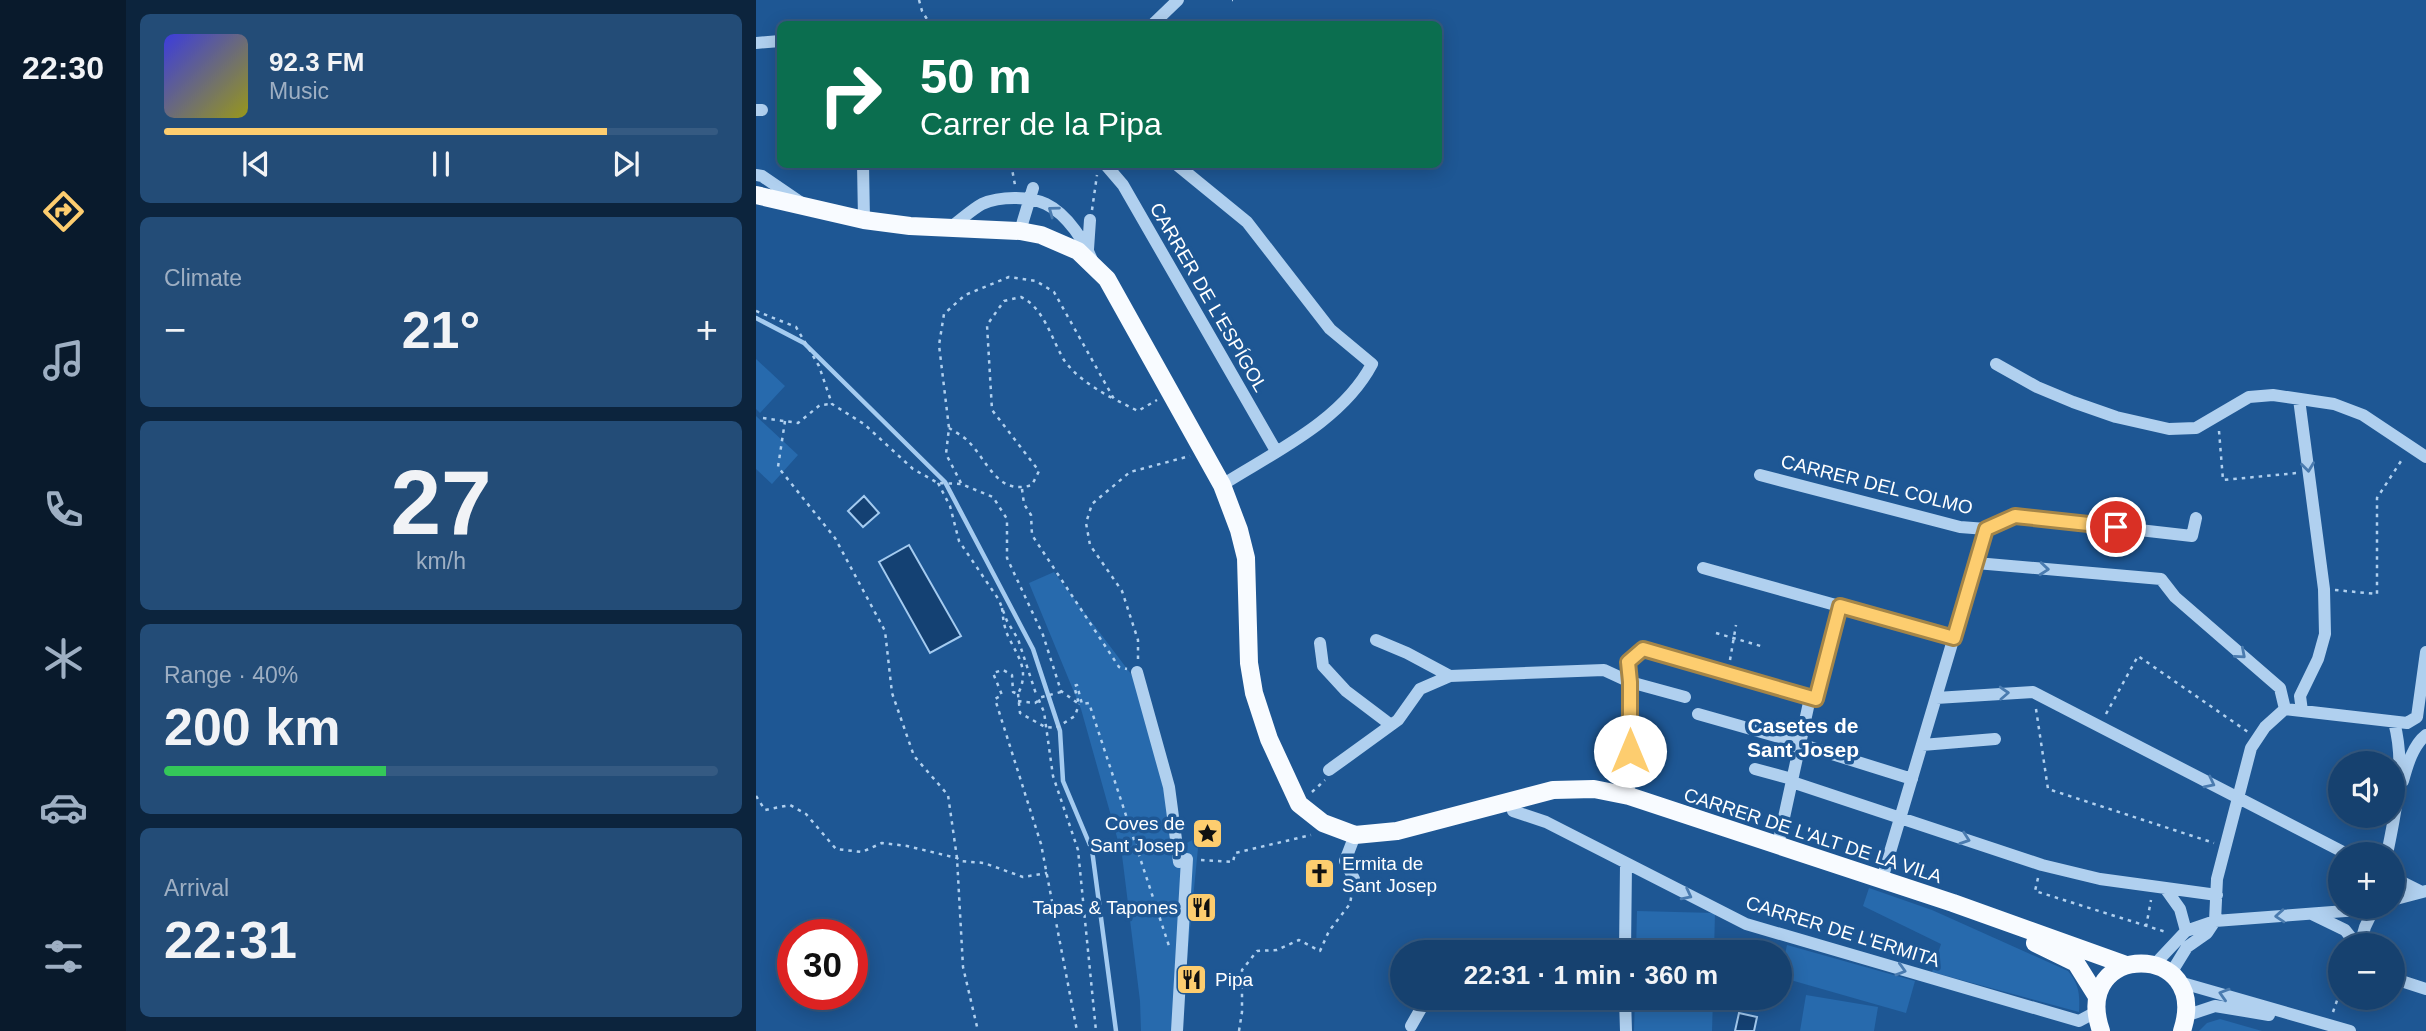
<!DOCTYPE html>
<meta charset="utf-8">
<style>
body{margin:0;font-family:Arial,sans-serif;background:#234c77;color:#f1f3f6;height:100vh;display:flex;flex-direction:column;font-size:26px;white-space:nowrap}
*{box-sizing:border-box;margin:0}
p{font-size:23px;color:#9eafc3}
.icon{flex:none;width:38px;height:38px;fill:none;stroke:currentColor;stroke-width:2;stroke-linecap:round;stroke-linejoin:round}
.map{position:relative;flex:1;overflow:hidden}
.panel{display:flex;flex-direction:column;gap:14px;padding:14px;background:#0c243d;width:630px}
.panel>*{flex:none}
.top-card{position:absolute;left:21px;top:21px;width:665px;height:147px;border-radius:10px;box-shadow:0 4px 18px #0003,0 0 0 2px #355a82;background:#0b6e4f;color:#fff;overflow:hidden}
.fabs{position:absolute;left:1572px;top:751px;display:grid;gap:14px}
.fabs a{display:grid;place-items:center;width:77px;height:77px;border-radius:50%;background:#16416f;box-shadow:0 4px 18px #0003,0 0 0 2px #355a82;font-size:35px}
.speed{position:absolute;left:21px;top:919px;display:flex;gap:14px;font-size:35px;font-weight:700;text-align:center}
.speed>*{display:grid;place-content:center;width:91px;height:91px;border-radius:50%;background:#16416f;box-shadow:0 4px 18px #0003,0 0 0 2px #355a82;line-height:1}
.speed .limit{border:10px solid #d22;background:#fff;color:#111}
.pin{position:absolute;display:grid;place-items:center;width:60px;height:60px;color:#fff;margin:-30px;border:4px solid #fff;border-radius:50%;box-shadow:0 2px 7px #0007}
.me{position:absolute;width:77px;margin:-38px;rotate:0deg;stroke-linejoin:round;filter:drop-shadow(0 0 5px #0008)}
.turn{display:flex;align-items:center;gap:24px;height:147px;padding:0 28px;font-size:32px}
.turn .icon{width:91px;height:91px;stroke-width:2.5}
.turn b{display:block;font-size:49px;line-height:60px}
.big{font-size:52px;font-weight:800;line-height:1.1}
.panel .widget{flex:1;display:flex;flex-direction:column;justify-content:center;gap:10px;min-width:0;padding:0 24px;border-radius:10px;background:#234c77}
.panel .dial{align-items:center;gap:0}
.dial b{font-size:91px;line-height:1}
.song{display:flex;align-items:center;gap:21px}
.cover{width:84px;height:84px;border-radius:10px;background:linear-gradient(135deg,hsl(240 70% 55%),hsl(60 70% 35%))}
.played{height:7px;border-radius:4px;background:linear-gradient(90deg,#fdcd6f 80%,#355a82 80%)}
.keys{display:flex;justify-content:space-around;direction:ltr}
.heat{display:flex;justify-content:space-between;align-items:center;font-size:38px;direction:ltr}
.charge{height:10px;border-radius:5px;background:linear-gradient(90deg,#34c759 40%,#355a82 0)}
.trip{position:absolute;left:634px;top:940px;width:402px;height:70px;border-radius:35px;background:#16416f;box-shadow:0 4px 18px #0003,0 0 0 2px #355a82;font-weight:800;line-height:70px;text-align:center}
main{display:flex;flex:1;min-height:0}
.menu{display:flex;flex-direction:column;width:126px;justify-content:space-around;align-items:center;background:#091a2c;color:#9eafc3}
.menu .icon{width:49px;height:49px}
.menu .on{color:#fdcd6f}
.menu b{font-size:32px;color:#f1f3f6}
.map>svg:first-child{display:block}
.green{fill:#276aad}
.water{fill:#144173;stroke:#a4cbf0;stroke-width:2}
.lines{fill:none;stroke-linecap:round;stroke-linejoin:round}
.stream{stroke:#a4cbf0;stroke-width:4.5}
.path{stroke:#b0d0ef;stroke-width:2.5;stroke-dasharray:3.5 5;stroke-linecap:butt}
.minor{stroke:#b0d0ef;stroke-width:12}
.major{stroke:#f8fbff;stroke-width:18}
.oneway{stroke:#4a7baf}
.route-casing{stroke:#a48548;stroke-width:18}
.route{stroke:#fdcd6f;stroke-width:12}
.labels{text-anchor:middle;stroke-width:7;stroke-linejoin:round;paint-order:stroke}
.street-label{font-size:19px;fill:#fff;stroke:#1e5794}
.poi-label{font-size:19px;fill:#fff;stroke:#1e5794;text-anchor:end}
.neighbourhood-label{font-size:21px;font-weight:bold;fill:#fff;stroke:#1e5794}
</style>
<main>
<nav class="menu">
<b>22:30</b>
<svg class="icon on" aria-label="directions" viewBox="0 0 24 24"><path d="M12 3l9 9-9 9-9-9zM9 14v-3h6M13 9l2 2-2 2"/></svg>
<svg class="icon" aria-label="music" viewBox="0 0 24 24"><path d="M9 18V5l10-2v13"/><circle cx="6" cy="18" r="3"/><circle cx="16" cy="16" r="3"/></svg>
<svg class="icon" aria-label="phone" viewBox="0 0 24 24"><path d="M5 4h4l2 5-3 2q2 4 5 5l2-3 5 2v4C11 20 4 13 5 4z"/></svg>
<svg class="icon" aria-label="climate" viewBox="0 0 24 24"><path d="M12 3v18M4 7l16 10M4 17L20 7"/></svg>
<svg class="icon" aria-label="car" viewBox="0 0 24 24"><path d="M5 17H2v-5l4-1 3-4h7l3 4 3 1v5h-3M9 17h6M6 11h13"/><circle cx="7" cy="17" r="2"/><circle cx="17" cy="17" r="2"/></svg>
<svg class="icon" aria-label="filters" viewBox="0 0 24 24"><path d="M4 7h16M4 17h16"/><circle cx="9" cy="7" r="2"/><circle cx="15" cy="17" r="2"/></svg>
</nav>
<section class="panel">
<div class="widget">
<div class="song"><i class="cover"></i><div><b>92.3 FM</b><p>Music</p></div></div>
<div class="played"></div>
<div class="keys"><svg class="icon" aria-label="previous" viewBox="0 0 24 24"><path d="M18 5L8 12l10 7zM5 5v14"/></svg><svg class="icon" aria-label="pause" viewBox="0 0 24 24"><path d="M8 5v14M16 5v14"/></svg><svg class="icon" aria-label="next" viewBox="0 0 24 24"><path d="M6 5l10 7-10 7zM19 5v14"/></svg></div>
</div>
<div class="widget"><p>Climate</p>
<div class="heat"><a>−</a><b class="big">21°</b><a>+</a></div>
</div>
<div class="widget dial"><b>27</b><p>km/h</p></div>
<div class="widget"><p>Range · 40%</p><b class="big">200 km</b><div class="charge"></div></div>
<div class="widget"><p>Arrival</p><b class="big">22:31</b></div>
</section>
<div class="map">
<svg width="1670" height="1031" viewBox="0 0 1670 1031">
<rect width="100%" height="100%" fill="#1e5794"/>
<path class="green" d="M 0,359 L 29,386 L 4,413 L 0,409 Z
M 0,416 L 42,455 L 16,484 L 0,469 Z
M 298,572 L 378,678 L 417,793 L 422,848 L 438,839 L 442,848 L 427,1001 L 427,1031 L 385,1031 L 384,1001 L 366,855 L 325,709 L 273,583 Z
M 1113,888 L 1176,910 L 1312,971 C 1323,984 1324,994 1323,1012 L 1176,972 L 1185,944 L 1107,906 Z
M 881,911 L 959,913 L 958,952 L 880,952 Z
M 1031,945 L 1159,981 L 1150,1013 L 1024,977 Z
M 1050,995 L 1122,1007 L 1118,1031 L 1044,1031 Z
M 879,998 L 957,998 L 956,1031 L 878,1031 Z
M 1464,1019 L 1506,1031 L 1443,1031 L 1451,1023 Z"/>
<path class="water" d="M 108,496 L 123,513 L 107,527 L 92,511 Z
M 153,545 L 205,636 L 174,653 L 123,562 Z
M 983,1013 L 1001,1017 L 998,1031 L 979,1031 Z"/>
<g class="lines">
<path class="stream" d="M 0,318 L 48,343 L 189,482 L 277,649 L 304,731 L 307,781 L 336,850 L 360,1031"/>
<path class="path" d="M 163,0 L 166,11 L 174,24
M 476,0 L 477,0
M 255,164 L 259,185
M 336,210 L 341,175
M 0,311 L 40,327 L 63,366 L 76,404 L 108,424 L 157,469 L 182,483 L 205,484 L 237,497 L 251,519 L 251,558 L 287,635 L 305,691 L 323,704 L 318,686 L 321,685 L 326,704 L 333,703 L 413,946
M 7,418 L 42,423 L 64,405 L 76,404
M 29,421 L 22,467 L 79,538 L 129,631 L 136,693 L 158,756 L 192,795 L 201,858 L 207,967 L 222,1031
M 193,428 C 199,432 207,436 212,441 C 232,461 241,496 276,485 L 283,471 L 236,410 L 231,325 L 248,301 L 265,297 C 288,308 295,338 308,360 C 320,377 338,388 356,398
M 1463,431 L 1467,480 L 1541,473
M 182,483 L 194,506 L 203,541 L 243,600 L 251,621 L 262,639 L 281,697
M 205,483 L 190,454 L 193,428 L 183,345 L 188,314 L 209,295 L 253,277 L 280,281 L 298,292 L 358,399 L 382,411 L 401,400
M 266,489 L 268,504 L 275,515 L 276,535 L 363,667 L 371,669
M 1579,590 L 1621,594 L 1621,498 L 1647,458
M 246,608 C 247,618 248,627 252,636 C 262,657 274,670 262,694 L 257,692 L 256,675 L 247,670 L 237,673 L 246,695 L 239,699 L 285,844 L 321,1031
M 960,633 L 1008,647
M 382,659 L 382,640 L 366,591 L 334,545 L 330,523 L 336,504 L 374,472 L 434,456
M 974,660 L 980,625
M 305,692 L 282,698 L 288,712 L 297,776 L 322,850 L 340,1031
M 262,694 L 264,713 L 289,727 L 300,728 L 319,716 L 323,704
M 262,701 L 279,703 L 282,701
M 1280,709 L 1292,789 L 1458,843
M 1350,714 L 1382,656 L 1492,732
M 556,792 L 569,780
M 0,796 L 9,810 L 34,805 L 50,814 L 80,849 L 106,852 L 126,843 L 151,846 L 201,858 L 205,861 L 228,863 L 267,877 L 291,873
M 445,860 L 477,862 L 479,853 L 555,835
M 1282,878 L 1279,891 L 1410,932
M 1390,927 L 1395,900
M 1577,1012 L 1584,992
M 483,1031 L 486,1012 L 486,970 L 501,951 L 521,950 L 543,940 L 564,951 L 573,931 L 594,904 L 596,892"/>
<path class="minor" d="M 397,24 L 422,0
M 0,43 L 24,41
M 0,110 L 6,110
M 107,164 L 108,220
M 349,164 L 367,185 L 520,451
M 420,164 L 491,222 L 574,329 L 616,364 C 586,421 518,452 466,485
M 0,175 L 6,176 L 44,202
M 195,227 C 205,220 215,210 226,204 C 244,196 273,196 290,204 C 311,214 330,243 337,263
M 264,231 L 277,188
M 332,249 L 334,220
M 1240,364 L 1281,387 L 1317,402 L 1360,417 L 1413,429 L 1440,428 L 1493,397 L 1517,395 L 1578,404 L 1607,415 L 1670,457
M 1543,399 L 1568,589 L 1569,634 L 1562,659 L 1544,696 L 1546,711
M 1004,475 L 1204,527 L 1230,529 L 1260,516 L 1436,536 L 1440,518
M 1220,563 L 1405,579 L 1419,597 L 1524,688 L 1529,709 L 1651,723 L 1661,717 L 1670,652
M 947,568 L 1198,638
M 620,640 L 651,653 L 694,676
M 564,643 L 567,666 L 590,691 L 635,725
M 381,672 L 413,787 L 423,862 L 431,859 L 421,1031
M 1180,698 L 1277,692 L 1591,854
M 942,714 L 1044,743
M 1044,744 L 1156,779
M 1166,745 L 1239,739
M 999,769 L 1036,779
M 573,770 L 642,720 L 664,689 L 694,676 L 848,670 L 874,682 L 929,697
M 1647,781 C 1651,766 1657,745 1670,735
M 1036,782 L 1286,865 L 1344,879 L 1461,895
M 873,796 L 874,682 L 872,662 L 887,649 L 1060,699 L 1084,606
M 757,811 L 790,822 L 990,924 L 1323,1021 L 1338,1013
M 1022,845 L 1054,698
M 1631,854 C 1640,810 1650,766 1638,722
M 1636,877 L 1664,891
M 598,879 L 589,861 L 599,835
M 1126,879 L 1230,529
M 1409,888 L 1424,909 L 1430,931
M 1636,900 L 1670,891
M 1556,914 L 1589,930 L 1601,945
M 1604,945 L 1609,927 L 1619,906
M 869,952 L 870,864
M 1399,964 L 1430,931 L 1459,921 L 1616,909
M 1415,973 L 1431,947 L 1451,933 L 1459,921 L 1461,879 L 1495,748 L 1509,727 L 1529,709
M 1636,978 L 1670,989
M 1423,982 L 1594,1031
M 869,998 L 870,1031
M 1432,1015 L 1459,1006 L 1513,1015
M 655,1026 L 671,998"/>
<path class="major" d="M 0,195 L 108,220 L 154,226 L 264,231 L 285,235 L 322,251 L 351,279 L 466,485 L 483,530 L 490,558 L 493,663 L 498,693 L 513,739 L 543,804 L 567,823 L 599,835 L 641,831 L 797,790 L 838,789 L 873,796 L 1197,903 L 1370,965
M 1279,943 L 1320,963 L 1340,995
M 1345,1031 C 1314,941 1456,941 1426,1031"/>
</g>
<defs><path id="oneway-chevron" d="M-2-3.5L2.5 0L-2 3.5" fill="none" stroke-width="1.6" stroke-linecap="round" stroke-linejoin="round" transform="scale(1.75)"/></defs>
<g class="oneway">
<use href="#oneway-chevron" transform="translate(297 211) rotate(-144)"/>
<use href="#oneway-chevron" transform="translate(1552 467) rotate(83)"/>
<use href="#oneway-chevron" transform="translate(1288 569) rotate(5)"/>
<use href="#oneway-chevron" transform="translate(1485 654) rotate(41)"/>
<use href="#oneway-chevron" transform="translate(1248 693) rotate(-3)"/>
<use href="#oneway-chevron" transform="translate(1454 783) rotate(27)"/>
<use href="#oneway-chevron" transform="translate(1209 839) rotate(19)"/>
<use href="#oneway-chevron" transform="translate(931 895) rotate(27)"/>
<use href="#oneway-chevron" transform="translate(1524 916) rotate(176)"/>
<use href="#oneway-chevron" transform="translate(1145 970) rotate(16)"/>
<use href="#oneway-chevron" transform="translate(1468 994) rotate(-163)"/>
</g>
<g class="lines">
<defs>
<path id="route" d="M 874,751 L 874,682 L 872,662 L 887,649 L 1060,699 L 1084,606 L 1198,638 L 1230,529 L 1259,516 L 1360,527"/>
</defs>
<use href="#route" class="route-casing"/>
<use href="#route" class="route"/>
</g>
<defs>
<symbol id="sight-square" viewBox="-11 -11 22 22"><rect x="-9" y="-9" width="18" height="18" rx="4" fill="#fdcd6f" stroke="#1e5794"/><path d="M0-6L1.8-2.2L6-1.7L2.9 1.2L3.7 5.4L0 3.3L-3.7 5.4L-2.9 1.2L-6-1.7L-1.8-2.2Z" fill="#111"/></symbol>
<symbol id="church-square" viewBox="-11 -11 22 22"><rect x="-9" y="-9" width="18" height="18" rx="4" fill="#fdcd6f" stroke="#1e5794"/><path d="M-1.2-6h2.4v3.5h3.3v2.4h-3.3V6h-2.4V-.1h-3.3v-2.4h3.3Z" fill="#111"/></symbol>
<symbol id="restaurant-square" viewBox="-11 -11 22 22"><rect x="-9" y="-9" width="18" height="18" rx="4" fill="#fdcd6f" stroke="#1e5794"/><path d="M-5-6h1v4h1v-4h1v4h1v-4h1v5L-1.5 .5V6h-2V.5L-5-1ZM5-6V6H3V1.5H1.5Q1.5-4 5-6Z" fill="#111"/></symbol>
</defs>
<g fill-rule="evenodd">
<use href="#sight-square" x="434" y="816" width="35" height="35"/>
<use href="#church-square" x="546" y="856" width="35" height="35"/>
<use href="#restaurant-square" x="428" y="890" width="35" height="35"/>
<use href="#restaurant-square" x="418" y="962" width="35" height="35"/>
</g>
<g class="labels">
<g class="street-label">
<text transform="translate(453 297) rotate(60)" y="7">CARRER DE L'ESPÍGOL</text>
<text transform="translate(1121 484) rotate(14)" y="7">CARRER DEL COLMO</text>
<text transform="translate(1057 835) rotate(18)" y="7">CARRER DE L'ALT DE LA VILA</text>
<text transform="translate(1087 931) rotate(17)" y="7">CARRER DE L'ERMITA</text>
</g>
<g class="poi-label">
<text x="429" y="830">Coves de<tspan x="429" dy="22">Sant Josep</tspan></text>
<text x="586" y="870" text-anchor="start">Ermita de<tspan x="586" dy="22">Sant Josep</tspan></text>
<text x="422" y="914">Tapas &amp; Tapones</text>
<text x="459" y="986" text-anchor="start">Pipa</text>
</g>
<g class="neighbourhood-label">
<text x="1047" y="733">Casetes de<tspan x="1047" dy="24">Sant Josep</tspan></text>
</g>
</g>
</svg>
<div class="fabs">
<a><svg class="icon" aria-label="sound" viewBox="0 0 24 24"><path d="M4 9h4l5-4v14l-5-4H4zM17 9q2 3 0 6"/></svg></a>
<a>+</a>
<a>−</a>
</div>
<div class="speed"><div class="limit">30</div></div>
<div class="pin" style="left:1360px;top:527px;background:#d93025"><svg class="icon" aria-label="arrive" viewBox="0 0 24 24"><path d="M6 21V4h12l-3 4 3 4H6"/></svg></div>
<svg class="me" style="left:874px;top:751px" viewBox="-20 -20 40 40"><circle r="19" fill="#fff"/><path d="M0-13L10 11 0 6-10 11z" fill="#fdcd6f"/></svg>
<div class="trip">22:31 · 1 min · 360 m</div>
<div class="top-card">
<div class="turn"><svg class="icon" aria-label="right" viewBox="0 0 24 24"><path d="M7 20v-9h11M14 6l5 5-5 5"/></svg><div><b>50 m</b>Carrer de la Pipa</div></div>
</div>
</div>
</main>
